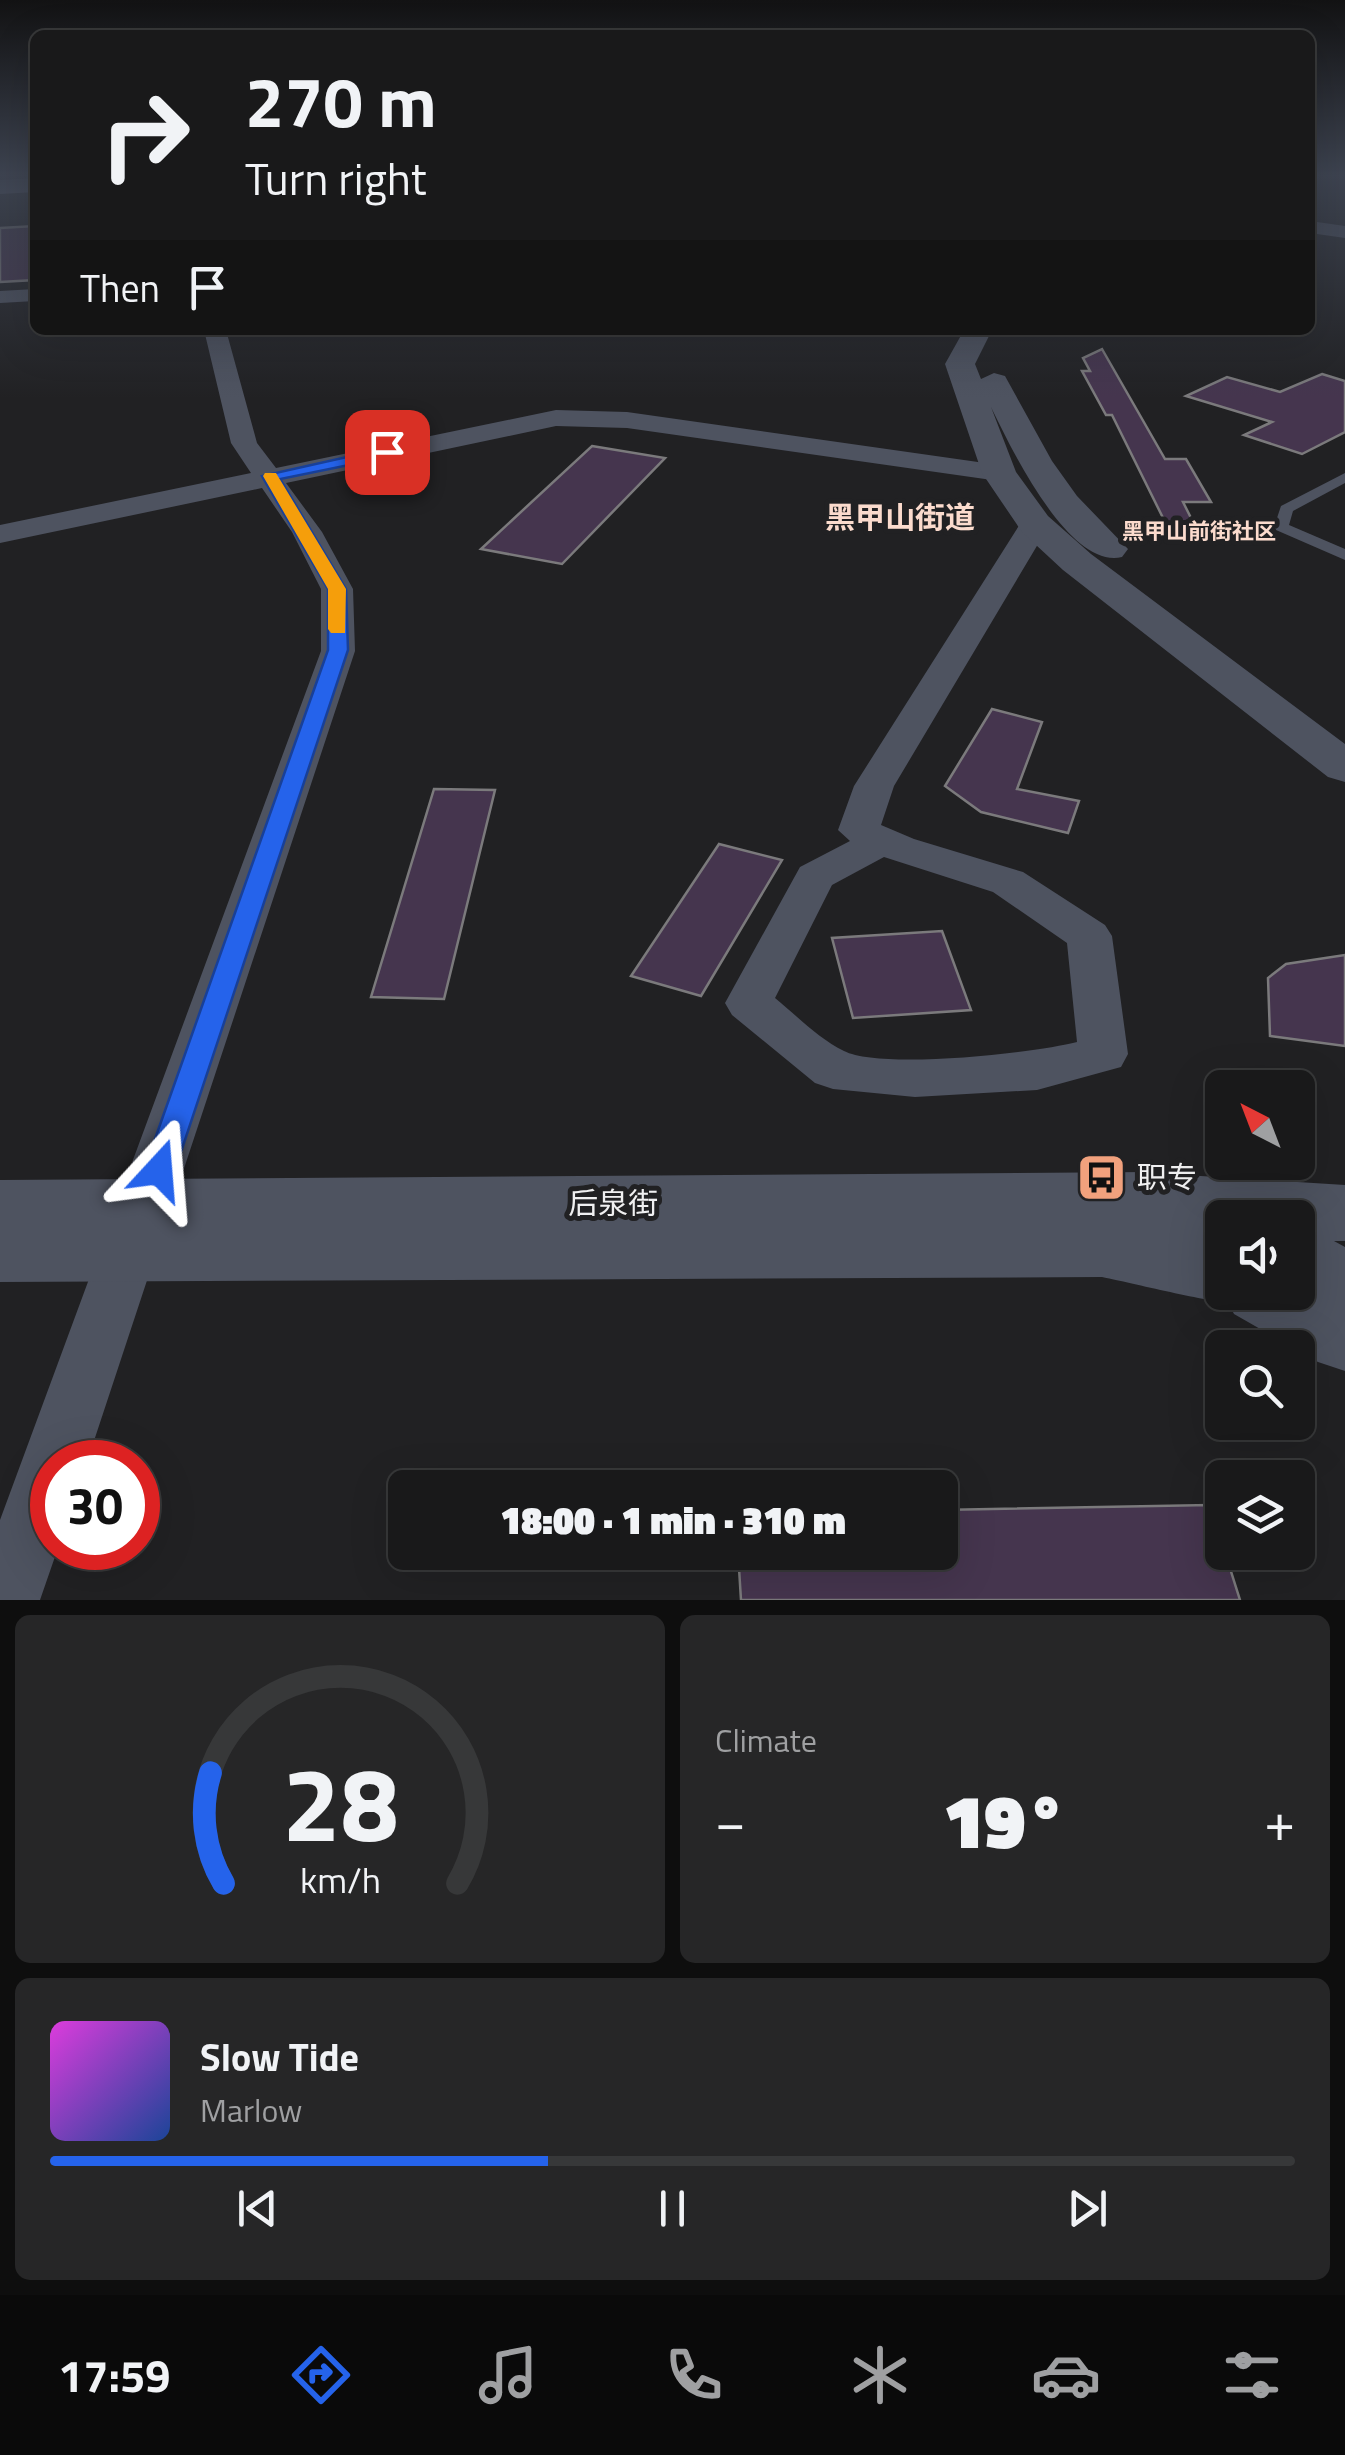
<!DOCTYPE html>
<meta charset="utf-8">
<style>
body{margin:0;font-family:"Titillium Web","Noto Sans SC",sans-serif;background:#262627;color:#f1f3f6;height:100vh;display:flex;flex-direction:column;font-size:38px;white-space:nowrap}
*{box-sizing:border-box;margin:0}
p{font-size:32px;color:#9fa0a2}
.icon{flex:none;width:55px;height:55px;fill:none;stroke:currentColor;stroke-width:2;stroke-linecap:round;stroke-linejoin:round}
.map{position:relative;height:1600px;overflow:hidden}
.details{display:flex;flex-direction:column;gap:15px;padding:15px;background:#0e0e0e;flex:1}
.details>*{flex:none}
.guide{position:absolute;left:30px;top:30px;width:1285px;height:305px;border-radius:15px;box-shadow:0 10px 40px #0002,0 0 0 2px #373839;background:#19191a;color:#f1f3f6;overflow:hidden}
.needle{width:65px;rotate:318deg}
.buttons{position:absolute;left:1205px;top:1070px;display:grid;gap:20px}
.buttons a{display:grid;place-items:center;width:110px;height:110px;border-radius:15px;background:#19191a;box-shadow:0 10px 40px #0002,0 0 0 2px #373839;font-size:50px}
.speed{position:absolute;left:30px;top:1440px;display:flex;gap:20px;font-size:50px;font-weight:700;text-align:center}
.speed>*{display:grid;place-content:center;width:130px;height:130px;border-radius:50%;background:#19191a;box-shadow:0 10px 40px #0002,0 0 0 2px #373839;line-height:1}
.speed .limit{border:15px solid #d22;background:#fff;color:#111}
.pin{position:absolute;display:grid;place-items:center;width:85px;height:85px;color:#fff;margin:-42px;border-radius:20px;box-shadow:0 5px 15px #0006}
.me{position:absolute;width:110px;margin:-55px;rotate:19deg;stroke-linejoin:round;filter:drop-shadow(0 0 8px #0008)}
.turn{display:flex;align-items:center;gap:35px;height:210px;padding:0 50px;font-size:45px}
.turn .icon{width:130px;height:130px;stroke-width:2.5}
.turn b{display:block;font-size:70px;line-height:85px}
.then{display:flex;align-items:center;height:95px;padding:0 50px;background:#0003;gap:20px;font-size:38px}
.big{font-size:75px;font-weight:800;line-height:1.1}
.details .widget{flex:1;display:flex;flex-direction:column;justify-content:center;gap:15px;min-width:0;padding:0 35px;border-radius:15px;background:#262627}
.details .dial{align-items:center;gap:0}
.dial svg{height:260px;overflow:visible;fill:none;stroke:#373839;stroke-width:7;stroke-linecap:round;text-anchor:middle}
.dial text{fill:#f1f3f6;stroke:none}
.song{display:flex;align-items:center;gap:30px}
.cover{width:120px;height:120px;border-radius:15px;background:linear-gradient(135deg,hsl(300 70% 55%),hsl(220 70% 35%))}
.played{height:10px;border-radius:5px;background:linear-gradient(90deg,#2563eb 40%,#373839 40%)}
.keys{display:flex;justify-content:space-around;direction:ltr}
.heat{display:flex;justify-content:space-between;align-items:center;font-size:55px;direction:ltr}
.details .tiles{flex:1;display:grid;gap:15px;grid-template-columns:1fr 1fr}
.widget:last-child{grid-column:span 2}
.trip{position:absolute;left:388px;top:1470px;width:570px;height:100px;border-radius:15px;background:#19191a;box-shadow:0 10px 40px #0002,0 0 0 2px #373839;font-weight:800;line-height:100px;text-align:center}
.tabs{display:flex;height:160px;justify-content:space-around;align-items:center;background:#0a0a0a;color:#9fa0a2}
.tabs .icon{width:70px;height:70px}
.tabs .on{color:#2563eb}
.tabs b{font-size:45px;color:#f1f3f6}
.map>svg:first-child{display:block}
.building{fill:#45354e;stroke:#7b7a7c;stroke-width:2.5}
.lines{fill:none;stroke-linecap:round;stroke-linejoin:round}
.service{fill:#4e5360;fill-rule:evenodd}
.minor{fill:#4e5360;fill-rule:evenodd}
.tertiary{fill:#4e5360;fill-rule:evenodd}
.secondary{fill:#666f83;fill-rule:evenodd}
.route{fill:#2563eb;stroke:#184099;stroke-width:2.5}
.slow{fill:#f59e0b}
.labels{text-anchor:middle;stroke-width:10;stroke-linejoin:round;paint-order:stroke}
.far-neighbourhood-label{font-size:22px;font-weight:bold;fill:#fbdbcd;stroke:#212123}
.far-district-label{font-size:30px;font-weight:bold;fill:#fbdbcd;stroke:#212123}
.near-poi-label{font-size:30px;fill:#f0f0f1;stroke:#212123;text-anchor:start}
.near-street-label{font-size:30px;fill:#f0f0f1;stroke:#212123}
</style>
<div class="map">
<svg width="1345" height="1600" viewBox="0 0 1345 1600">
<rect width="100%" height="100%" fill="#212123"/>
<path class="building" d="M 35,226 L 35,280 L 0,282 L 0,228 Z
M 1102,349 L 1165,459 L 1186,459 L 1211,502 L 1183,502 L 1197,530 L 1169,530 L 1112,415 L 1106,415 L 1082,371 L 1090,371 L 1083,358 Z
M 1322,374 L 1345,381 L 1345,432 L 1302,454 L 1244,435 L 1272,422 L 1186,396 L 1227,377 L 1280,392 Z
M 592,446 L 665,458 L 562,564 L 481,549 Z
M 992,709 L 1042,722 L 1017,789 L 1079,801 L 1068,833 L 981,812 L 945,786 Z
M 434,789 L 495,790 L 444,999 L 371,997 Z
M 719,844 L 782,860 L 701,996 L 631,976 Z
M 942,931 L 971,1010 L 853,1018 L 832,938 Z
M 1345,955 L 1345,1046 L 1270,1036 L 1268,978 L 1286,964 Z
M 1210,1505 L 1240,1600 L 741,1600 L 738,1552 L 940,1552 L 940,1510 Z"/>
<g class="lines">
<path class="service" d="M 1345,473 L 1345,483 L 1293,511 L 1289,525 L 1345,549 L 1345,560 L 1276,530 L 1274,527 L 1281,506 Z"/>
<path class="minor" d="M 1310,221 L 1345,226 L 1345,238 L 1310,233 Z
M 35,289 L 35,301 L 0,303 L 0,291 Z
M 204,330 L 226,330 L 257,443 L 276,468 L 556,410 L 627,412 L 999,465 L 1013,473 L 999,481 L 627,428 L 556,426 L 286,483 L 322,532 L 353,589 L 355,651 L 87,1462 L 52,1462 L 52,1548 L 58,1548 L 40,1600 L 0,1600 L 0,1520 L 321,651 L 321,589 L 292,532 L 262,488 L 0,543 L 0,525 L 251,473 L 231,443 Z
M 1035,515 L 1045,518 L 1050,524 L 894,786 L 881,825 L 914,839 L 1023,872 L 1105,925 L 1112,936 L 1128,1054 L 1121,1067 L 1037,1090 L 915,1097 L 833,1089 L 815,1083 L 732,1015 L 725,1003 L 800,867 L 850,841 L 838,830 L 854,786 L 1020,524 L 1025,518 ZM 884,857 L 993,892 L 1067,943 L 1077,1042 C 1034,1053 881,1070 844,1051 C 819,1039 796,1015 775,998 L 832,885 Z"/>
<path class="tertiary" d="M 964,330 L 992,330 L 975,364 L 981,379 L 994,373 L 1005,376 L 1052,461 L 1077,496 L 1128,549 L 1122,557 C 1069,570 1011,448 991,407 L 1016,472 L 1048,516 L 1091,554 L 1345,744 L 1345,782 L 1328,777 L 1063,570 L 1022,532 L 982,473 L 945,364 Z
M 1150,1172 L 1173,1179 L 1185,1175 L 1345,1185 L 1345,1241 L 1334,1241 L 1345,1247 L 1345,1371 L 1318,1362 L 1234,1314 L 1228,1302 C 1217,1304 1123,1281 1102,1277 L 0,1282 L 0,1180 ZM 1222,1218 L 1298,1218 L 1298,1292 L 1222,1292 Z"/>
<path class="secondary" d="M 35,178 L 35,192 L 0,194 L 0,180 Z"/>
</g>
<linearGradient id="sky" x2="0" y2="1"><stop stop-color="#121213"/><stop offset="0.44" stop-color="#3d4350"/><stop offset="1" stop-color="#3d4350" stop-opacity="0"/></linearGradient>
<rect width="1345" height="398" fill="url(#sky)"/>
<path class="route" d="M 387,448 L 393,449 L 393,456 L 280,479 L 346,589 L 348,650 L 175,1170 L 170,1178 L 159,1182 L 148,1178 L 144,1170 L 328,650 L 328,589 L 262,476 Z"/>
<path class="slow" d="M 265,473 L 276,473 L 346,589 L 345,633 L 331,633 L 328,629 L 328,589 L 263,476 Z"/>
<defs>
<symbol id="bus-square" viewBox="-11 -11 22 22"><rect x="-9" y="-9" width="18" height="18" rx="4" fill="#f1a17d" stroke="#212123"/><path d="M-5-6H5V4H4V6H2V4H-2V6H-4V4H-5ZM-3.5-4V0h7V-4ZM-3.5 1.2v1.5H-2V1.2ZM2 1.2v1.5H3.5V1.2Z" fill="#111"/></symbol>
</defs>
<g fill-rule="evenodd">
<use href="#bus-square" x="1074" y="1150" width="55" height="55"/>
</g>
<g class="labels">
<g class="far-neighbourhood-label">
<text x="1199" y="539">黑甲山前街社区</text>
</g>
<g class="far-district-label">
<text x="900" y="528">黑甲山街道</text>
</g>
<g class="near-poi-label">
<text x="1137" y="1188">职专</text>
</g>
<g class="near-street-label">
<text x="613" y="1214">后泉街</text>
</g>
</g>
</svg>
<div class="buttons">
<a><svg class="needle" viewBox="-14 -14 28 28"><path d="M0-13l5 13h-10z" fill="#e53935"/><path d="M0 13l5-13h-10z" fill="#9fa0a2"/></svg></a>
<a><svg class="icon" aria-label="sound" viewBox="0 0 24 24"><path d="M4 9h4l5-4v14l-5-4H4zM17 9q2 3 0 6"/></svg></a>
<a><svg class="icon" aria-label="search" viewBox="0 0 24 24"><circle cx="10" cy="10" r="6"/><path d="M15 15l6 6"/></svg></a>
<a><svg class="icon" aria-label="layers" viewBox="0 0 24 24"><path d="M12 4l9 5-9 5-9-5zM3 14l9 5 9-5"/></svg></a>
</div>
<div class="speed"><div class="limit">30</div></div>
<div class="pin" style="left:387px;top:452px;background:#d93025"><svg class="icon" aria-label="arrive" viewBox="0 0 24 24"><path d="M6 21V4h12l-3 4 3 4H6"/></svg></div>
<svg class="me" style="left:159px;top:1170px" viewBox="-20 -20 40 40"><path d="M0-17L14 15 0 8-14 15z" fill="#2563eb" stroke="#fff" stroke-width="4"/></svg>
<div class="trip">18:00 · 1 min · 310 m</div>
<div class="guide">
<div class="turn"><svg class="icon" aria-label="right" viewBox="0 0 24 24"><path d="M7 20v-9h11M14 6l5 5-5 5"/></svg><div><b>270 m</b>Turn right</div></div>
<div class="then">Then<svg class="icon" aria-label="arrive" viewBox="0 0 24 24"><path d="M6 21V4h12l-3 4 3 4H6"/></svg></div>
</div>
</div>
<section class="details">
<div class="tiles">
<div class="widget dial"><svg viewBox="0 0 100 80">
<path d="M14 69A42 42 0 1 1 86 69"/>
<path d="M14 69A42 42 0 0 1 10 35" stroke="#2563eb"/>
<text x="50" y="56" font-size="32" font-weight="700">28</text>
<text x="50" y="72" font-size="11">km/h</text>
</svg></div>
<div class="widget"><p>Climate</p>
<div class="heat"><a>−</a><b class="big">19°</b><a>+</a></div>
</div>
<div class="widget">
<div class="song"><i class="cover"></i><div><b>Slow Tide</b><p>Marlow</p></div></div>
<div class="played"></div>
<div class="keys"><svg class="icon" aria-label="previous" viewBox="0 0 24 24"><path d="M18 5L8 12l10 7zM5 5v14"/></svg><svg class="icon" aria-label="pause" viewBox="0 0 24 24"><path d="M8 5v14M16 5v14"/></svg><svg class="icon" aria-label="next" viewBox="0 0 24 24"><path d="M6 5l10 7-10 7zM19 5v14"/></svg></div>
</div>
</div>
</section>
<nav class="tabs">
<b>17:59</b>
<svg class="icon on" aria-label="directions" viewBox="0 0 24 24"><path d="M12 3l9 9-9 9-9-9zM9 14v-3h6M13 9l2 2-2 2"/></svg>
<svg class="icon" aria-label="music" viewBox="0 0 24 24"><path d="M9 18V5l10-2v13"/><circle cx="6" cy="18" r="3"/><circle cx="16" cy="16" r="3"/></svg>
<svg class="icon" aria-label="phone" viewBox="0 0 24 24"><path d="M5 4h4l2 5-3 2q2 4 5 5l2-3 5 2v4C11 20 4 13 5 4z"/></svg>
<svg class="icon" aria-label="climate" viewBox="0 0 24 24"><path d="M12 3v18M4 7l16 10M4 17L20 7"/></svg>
<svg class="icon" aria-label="car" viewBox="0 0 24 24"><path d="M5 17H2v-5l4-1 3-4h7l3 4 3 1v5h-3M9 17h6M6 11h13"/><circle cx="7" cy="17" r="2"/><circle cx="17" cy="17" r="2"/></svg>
<svg class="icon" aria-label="filters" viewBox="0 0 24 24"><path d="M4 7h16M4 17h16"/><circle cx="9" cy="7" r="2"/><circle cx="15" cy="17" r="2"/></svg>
</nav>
